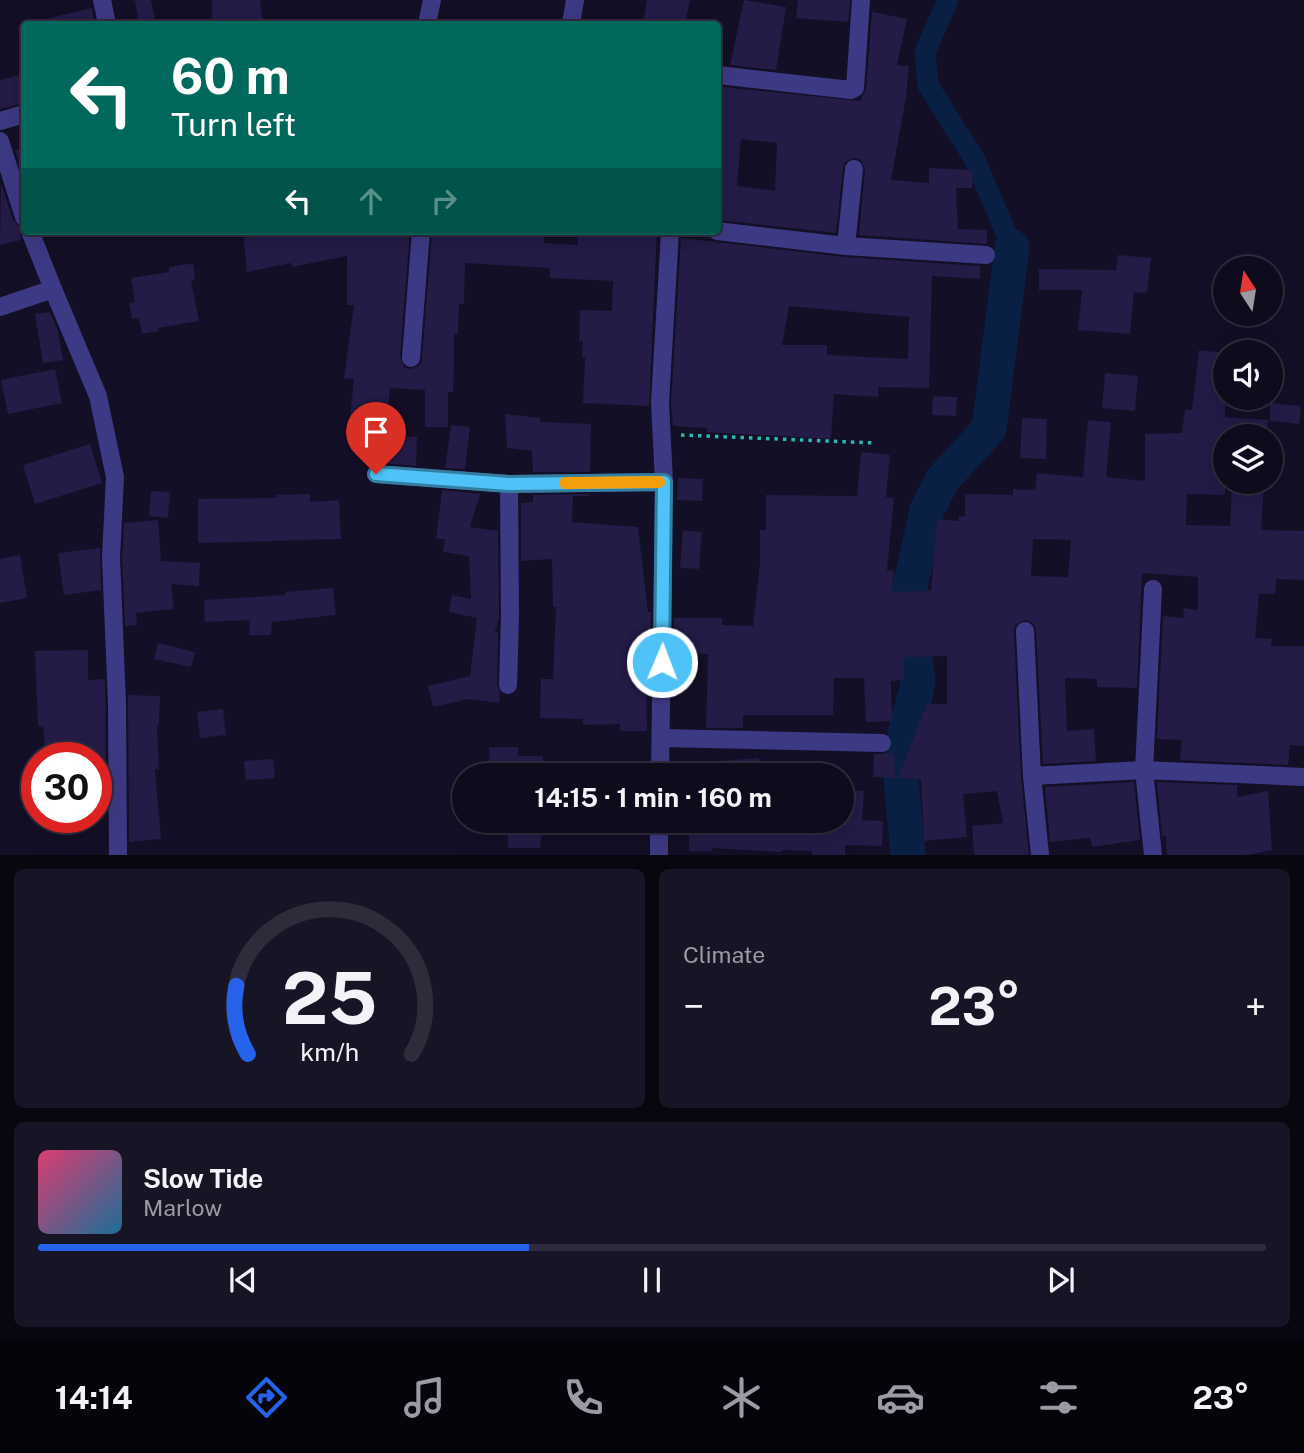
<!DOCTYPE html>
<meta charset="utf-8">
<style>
body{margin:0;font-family:"Public Sans",sans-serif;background:#171425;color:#f1f3f6;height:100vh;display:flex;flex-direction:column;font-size:26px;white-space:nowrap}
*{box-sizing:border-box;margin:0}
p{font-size:23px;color:#9b9ba3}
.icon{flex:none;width:38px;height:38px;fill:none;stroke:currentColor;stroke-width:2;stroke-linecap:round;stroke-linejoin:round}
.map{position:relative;height:855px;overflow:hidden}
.panel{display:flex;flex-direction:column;gap:14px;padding:14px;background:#08060f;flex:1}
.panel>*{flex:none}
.hud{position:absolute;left:21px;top:21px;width:700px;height:214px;border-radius:7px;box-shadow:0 7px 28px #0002,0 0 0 2px #2e2b3b;background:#00695c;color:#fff;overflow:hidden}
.needle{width:46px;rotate:348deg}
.fabs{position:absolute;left:1213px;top:256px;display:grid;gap:14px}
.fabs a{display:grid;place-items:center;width:70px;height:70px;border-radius:50%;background:#0e0b1c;box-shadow:0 7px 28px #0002,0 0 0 2px #2e2b3b;font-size:35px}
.speed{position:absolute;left:21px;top:742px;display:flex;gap:14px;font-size:35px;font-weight:700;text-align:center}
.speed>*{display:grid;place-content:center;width:91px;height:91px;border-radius:50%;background:#0e0b1c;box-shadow:0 7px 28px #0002,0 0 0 2px #2e2b3b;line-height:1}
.speed .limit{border:10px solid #d22;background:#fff;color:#111}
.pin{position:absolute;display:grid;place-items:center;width:60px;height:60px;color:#fff;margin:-72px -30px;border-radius:50% 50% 50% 0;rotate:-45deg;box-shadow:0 0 7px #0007}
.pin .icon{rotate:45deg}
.me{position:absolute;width:77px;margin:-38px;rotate:1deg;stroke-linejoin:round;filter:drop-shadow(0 0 5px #0008)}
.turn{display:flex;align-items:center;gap:24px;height:147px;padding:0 35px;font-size:32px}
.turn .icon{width:91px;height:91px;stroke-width:2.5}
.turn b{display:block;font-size:49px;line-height:60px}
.lanes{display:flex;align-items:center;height:66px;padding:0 35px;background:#0003;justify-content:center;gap:35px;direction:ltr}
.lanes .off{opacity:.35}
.big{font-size:52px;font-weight:700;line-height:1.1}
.panel .widget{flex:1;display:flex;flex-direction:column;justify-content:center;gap:10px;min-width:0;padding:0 24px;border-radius:10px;background:#171425}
.panel .dial{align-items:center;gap:0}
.dial svg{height:182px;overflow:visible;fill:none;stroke:#2e2b3b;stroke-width:7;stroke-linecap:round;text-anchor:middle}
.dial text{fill:#f1f3f6;stroke:none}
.song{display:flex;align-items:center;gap:21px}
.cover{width:84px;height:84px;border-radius:10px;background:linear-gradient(135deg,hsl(340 70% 55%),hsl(200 70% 35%))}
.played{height:7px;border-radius:4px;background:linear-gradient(90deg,#2563eb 40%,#2e2b3b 40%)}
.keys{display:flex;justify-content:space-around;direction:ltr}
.heat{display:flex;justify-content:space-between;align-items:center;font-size:38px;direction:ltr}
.panel .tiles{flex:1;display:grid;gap:14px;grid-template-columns:1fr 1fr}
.widget:last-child{grid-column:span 2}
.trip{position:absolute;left:452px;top:763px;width:402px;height:70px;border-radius:35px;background:#0e0b1c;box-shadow:0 7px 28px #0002,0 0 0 2px #2e2b3b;font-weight:700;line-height:70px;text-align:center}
.menu{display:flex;height:112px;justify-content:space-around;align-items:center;background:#06040b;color:#9b9ba3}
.menu .icon{width:49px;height:49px}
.menu .current{color:#2563eb}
.menu b{font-size:32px;color:#f1f3f6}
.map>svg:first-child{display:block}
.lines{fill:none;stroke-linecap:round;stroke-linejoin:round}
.canal{stroke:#0a1f44;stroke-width:21}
.river{stroke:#0a1f44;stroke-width:35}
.building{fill:#241b47;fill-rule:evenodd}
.path{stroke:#2fb8b0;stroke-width:3.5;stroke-dasharray:3.5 5;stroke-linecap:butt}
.minor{stroke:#3d3a85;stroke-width:18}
.route-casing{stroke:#337fa1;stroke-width:18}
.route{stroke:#4fc3f7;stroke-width:12}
.slow{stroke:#f59e0b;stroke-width:12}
</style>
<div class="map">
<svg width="1304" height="855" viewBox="0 0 1304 855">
<rect width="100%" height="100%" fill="#130f26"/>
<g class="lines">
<path class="canal" d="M 948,0 L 925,52 L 928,85 L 975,160 L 1012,247"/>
<path class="river" d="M 908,855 L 901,778 L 905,734 L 918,683 L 909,592 L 927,510 L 943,479 L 989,429 L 1012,247"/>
</g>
<path class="building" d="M 135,0 L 151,0 L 156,24 L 139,24 Z
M 212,0 L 260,0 L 263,24 L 212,24 Z
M 647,0 L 690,0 L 685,24 L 643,24 Z
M 744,0 L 786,7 L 776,70 L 730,65 Z
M 798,0 L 850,0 L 848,22 L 796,18 Z
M 92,8 L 95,24 L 50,24 L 50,18 Z
M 872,12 L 907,19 L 897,65 L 909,66 L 906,97 L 891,180 L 929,183 L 929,168 L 973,170 L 972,188 L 956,188 L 958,229 L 987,230 L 987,244 L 859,235 L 865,169 L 861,160 L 854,158 L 845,162 L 843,168 L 836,233 L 718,220 L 718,137 L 723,87 L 860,101 L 866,89 ZM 741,139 L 777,143 L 775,191 L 737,186 Z
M 24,74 L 24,103 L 0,109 L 0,80 Z
M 24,147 L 24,181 L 15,150 Z
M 1,183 L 13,220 L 20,227 L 21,240 L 0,245 Z
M 255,231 L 410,231 L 400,357 L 404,367 L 411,369 L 420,365 L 422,359 L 432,231 L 545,233 L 544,243 L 578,245 L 576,231 L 657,231 L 649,406 L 583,403 L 585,357 L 582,357 L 583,341 L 579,341 L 580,310 L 612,311 L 613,281 L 550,278 L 550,268 L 465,263 L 464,304 L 459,304 L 458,334 L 454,333 L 454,363 L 453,392 L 448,392 L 448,427 L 425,427 L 425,390 L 390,388 L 387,420 L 350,417 L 354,379 L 344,378 L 354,305 L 347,305 L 347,256 L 292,267 L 291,263 L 247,272 L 243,232 Z
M 681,238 L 845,257 L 980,266 L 980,279 L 932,276 L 929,388 L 878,387 L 878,397 L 834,394 L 831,439 L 707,432 L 707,428 L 673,426 L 671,403 ZM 789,306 L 909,317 L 908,359 L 827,355 L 827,345 L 782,345 Z
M 1118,255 L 1151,258 L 1147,293 L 1134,292 L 1130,334 L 1078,330 L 1082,290 L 1039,290 L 1039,269 L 1116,270 Z
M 193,263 L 195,280 L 191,281 L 199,321 L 158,328 L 159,331 L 142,334 L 139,318 L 132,319 L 129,303 L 135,302 L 131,278 L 169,272 L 169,267 Z
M 50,312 L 58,331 L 63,360 L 43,363 L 35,314 Z
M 1199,350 L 1225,353 L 1225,417 L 1268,420 L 1267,436 L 1225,436 L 1225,495 L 1187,494 L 1186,525 L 1230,526 L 1232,481 L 1236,481 L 1264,483 L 1261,530 L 1304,531 L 1304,580 L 1276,579 L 1275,594 L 1259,594 L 1255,638 L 1272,639 L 1271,646 L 1304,646 L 1304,746 L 1290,745 L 1288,765 L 1180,760 L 1182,740 L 1157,739 L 1163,616 L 1183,618 L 1184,608 L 1198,610 L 1198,577 L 1142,573 L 1137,688 L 1097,687 L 1097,679 L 1065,678 L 1067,731 L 1094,729 L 1096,761 L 1043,764 L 1036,630 L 1034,624 L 1025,620 L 1015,625 L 1014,632 L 1021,777 L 1029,855 L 974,855 L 972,826 L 1003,823 L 997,791 L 963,794 L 967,837 L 924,841 L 921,779 L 898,778 L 927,704 L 947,704 L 947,656 L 904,657 L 904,680 L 891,681 L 892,721 L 866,722 L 864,678 L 834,678 L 833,715 L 743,715 L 743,728 L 706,728 L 708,654 L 673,654 L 674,618 L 722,618 L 722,625 L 753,626 L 760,563 L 760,530 L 766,530 L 766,495 L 857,496 L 861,452 L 890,455 L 886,497 L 894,498 L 887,570 L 894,571 L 892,592 L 931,591 L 937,519 L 959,521 L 959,516 L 965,517 L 965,494 L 1013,495 L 1013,489 L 1035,490 L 1037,473 L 1083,477 L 1088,420 L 1111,422 L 1106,477 L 1145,481 L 1145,434 L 1182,433 L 1185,409 L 1192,410 ZM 1033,539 L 1071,540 L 1068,577 L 1031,576 Z
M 55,369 L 62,403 L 8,414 L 1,380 Z
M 1105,373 L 1138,376 L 1135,411 L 1102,408 Z
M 933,396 L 957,397 L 956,416 L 932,415 Z
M 1270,403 L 1301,406 L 1299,424 L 1270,421 Z
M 505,414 L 540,418 L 540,422 L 591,424 L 590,472 L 533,472 L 532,451 L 507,448 Z
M 1022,418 L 1047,419 L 1046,459 L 1020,458 Z
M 451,425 L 470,427 L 465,469 L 445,468 Z
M 385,437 L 417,437 L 416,466 L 381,463 Z
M 90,444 L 102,483 L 35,504 L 23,465 Z
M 678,478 L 703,479 L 702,501 L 677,500 Z
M 442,490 L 480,494 L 470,527 L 498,531 L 499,617 L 495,632 L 498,632 L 497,685 L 500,693 L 499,703 L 469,699 L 433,707 L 428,686 L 470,676 L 477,618 L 449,612 L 452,595 L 471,599 L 469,556 L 443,552 L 445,539 L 436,539 Z
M 151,491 L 170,492 L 168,518 L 149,516 Z
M 310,494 L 310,502 L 339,500 L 341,539 L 198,543 L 198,499 L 277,498 L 277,495 Z
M 589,494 L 589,496 L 573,496 L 572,522 L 638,527 L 648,612 L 651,612 L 650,661 L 646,661 L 647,731 L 620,731 L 620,724 L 583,725 L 583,719 L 540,718 L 541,679 L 553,679 L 556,607 L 553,607 L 552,559 L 521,561 L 521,503 L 533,502 L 533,495 Z
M 158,520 L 161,561 L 200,563 L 199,586 L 171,584 L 174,609 L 136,613 L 137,625 L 125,626 L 122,558 L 124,523 Z
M 683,530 L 702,532 L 699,569 L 680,568 Z
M 100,548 L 101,590 L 64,595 L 58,553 Z
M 20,555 L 27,598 L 0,603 L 0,559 Z
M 333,588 L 336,615 L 272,622 L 271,635 L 249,635 L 250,620 L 205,622 L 204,600 L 285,595 L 285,592 Z
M 158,643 L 195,652 L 191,667 L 154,659 Z
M 88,650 L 88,680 L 105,679 L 106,790 L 96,790 L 96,758 L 65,758 L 64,748 L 45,749 L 43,726 L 38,726 L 35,651 Z
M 128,695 L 160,696 L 159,725 L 157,725 L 159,769 L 155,769 L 161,839 L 129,842 Z
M 223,709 L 226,735 L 200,738 L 197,712 Z
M 489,747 L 518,747 L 518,756 L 543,756 L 543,775 L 490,775 Z
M 894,753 L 895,778 L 873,777 L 874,754 Z
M 759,758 L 759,775 L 696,775 L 696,763 Z
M 273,759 L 275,778 L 246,780 L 244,761 Z
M 1134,782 L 1140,840 L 1092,847 L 1090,838 L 1050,842 L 1045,787 Z
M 1157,782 L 1237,785 L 1237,797 L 1268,791 L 1272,850 L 1247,855 L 1167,855 L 1166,836 L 1162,836 Z
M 842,790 L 864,791 L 862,820 L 883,821 L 882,846 L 845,845 L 845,855 L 812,855 L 812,851 L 782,850 L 782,852 L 712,848 L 712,851 L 689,851 L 689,826 L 771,825 L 771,821 L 842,821 Z
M 507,821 L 543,824 L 540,848 L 508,848 Z"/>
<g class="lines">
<path class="path" d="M 681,435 L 875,443"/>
<path class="minor" d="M 102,0 L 107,24
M 427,24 L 432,0
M 571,24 L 575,0
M 718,75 L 851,90 L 855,88 L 861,0
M 0,121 L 24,114
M 0,141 L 24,217
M 717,231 L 846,246 L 854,169
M 846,246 L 986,255
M 53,289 L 98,396 L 115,477 L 111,558 L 117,703 L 118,855
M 0,307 L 53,289 L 30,231
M 411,358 L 421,231
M 376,474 L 509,484 L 664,482 L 660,403 L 670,231
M 1025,631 L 1032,776 L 1040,855
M 508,685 L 510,617 L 509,484
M 661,738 L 882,743
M 660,775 L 664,482
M 1032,776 L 1144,770 L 1304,777
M 659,855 L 659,821
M 1153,855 L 1144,770 L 1153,589"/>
</g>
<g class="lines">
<defs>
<path id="route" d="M 376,474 L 509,484 L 664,482 L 662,662"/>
</defs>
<use href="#route" class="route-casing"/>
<use href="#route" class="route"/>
<path class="slow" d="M 565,483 L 659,482"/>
</g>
</svg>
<div class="fabs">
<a><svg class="needle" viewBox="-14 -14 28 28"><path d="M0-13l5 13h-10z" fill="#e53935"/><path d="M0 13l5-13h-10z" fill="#9b9ba3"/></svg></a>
<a><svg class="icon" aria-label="sound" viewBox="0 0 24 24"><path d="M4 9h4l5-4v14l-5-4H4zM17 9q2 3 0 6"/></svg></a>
<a><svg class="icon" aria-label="layers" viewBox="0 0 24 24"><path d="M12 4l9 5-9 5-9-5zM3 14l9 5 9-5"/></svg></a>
</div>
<div class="speed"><div class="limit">30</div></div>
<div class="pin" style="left:376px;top:474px;background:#d93025"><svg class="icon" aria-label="arrive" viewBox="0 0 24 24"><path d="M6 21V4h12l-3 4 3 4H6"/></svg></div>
<svg class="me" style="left:662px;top:662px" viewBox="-20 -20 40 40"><circle r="17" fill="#4fc3f7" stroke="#fff" stroke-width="3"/><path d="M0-11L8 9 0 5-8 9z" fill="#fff"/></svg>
<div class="trip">14:15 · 1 min · 160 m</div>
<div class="hud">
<div class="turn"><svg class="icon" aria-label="left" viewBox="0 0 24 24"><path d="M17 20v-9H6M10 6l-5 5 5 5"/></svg><div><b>60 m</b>Turn left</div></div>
<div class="lanes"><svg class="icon" aria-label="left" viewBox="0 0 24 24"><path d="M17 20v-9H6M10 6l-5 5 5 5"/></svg><svg class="icon off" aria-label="ahead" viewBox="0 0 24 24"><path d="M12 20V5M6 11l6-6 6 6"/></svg><svg class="icon off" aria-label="right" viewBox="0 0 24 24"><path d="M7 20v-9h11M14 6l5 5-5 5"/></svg></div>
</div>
</div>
<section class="panel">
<div class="tiles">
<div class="widget dial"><svg viewBox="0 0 100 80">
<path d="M14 69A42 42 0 1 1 86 69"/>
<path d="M14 69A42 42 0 0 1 9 39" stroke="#2563eb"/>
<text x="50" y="56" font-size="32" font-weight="700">25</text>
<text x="50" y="72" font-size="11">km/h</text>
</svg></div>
<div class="widget"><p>Climate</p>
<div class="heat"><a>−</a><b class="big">23°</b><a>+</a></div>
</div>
<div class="widget">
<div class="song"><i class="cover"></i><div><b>Slow Tide</b><p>Marlow</p></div></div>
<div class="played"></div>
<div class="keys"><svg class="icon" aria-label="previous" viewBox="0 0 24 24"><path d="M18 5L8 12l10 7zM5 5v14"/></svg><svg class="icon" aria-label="pause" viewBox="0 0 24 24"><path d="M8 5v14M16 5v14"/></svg><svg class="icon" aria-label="next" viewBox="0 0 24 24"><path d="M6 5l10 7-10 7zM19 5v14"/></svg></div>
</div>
</div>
</section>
<nav class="menu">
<b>14:14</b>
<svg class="icon current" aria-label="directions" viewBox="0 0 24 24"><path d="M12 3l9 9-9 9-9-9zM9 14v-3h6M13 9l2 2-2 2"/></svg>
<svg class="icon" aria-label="music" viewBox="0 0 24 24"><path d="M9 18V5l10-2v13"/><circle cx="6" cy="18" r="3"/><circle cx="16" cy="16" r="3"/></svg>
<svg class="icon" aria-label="phone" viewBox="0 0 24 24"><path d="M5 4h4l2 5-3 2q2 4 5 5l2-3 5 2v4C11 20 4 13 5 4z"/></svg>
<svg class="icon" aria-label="climate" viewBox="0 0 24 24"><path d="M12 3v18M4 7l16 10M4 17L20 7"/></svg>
<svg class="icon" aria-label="car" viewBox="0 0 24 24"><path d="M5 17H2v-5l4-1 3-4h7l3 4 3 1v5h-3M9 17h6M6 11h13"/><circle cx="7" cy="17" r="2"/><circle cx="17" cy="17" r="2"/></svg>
<svg class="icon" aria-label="filters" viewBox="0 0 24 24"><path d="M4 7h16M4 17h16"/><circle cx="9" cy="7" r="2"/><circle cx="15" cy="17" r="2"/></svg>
<b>23°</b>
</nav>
